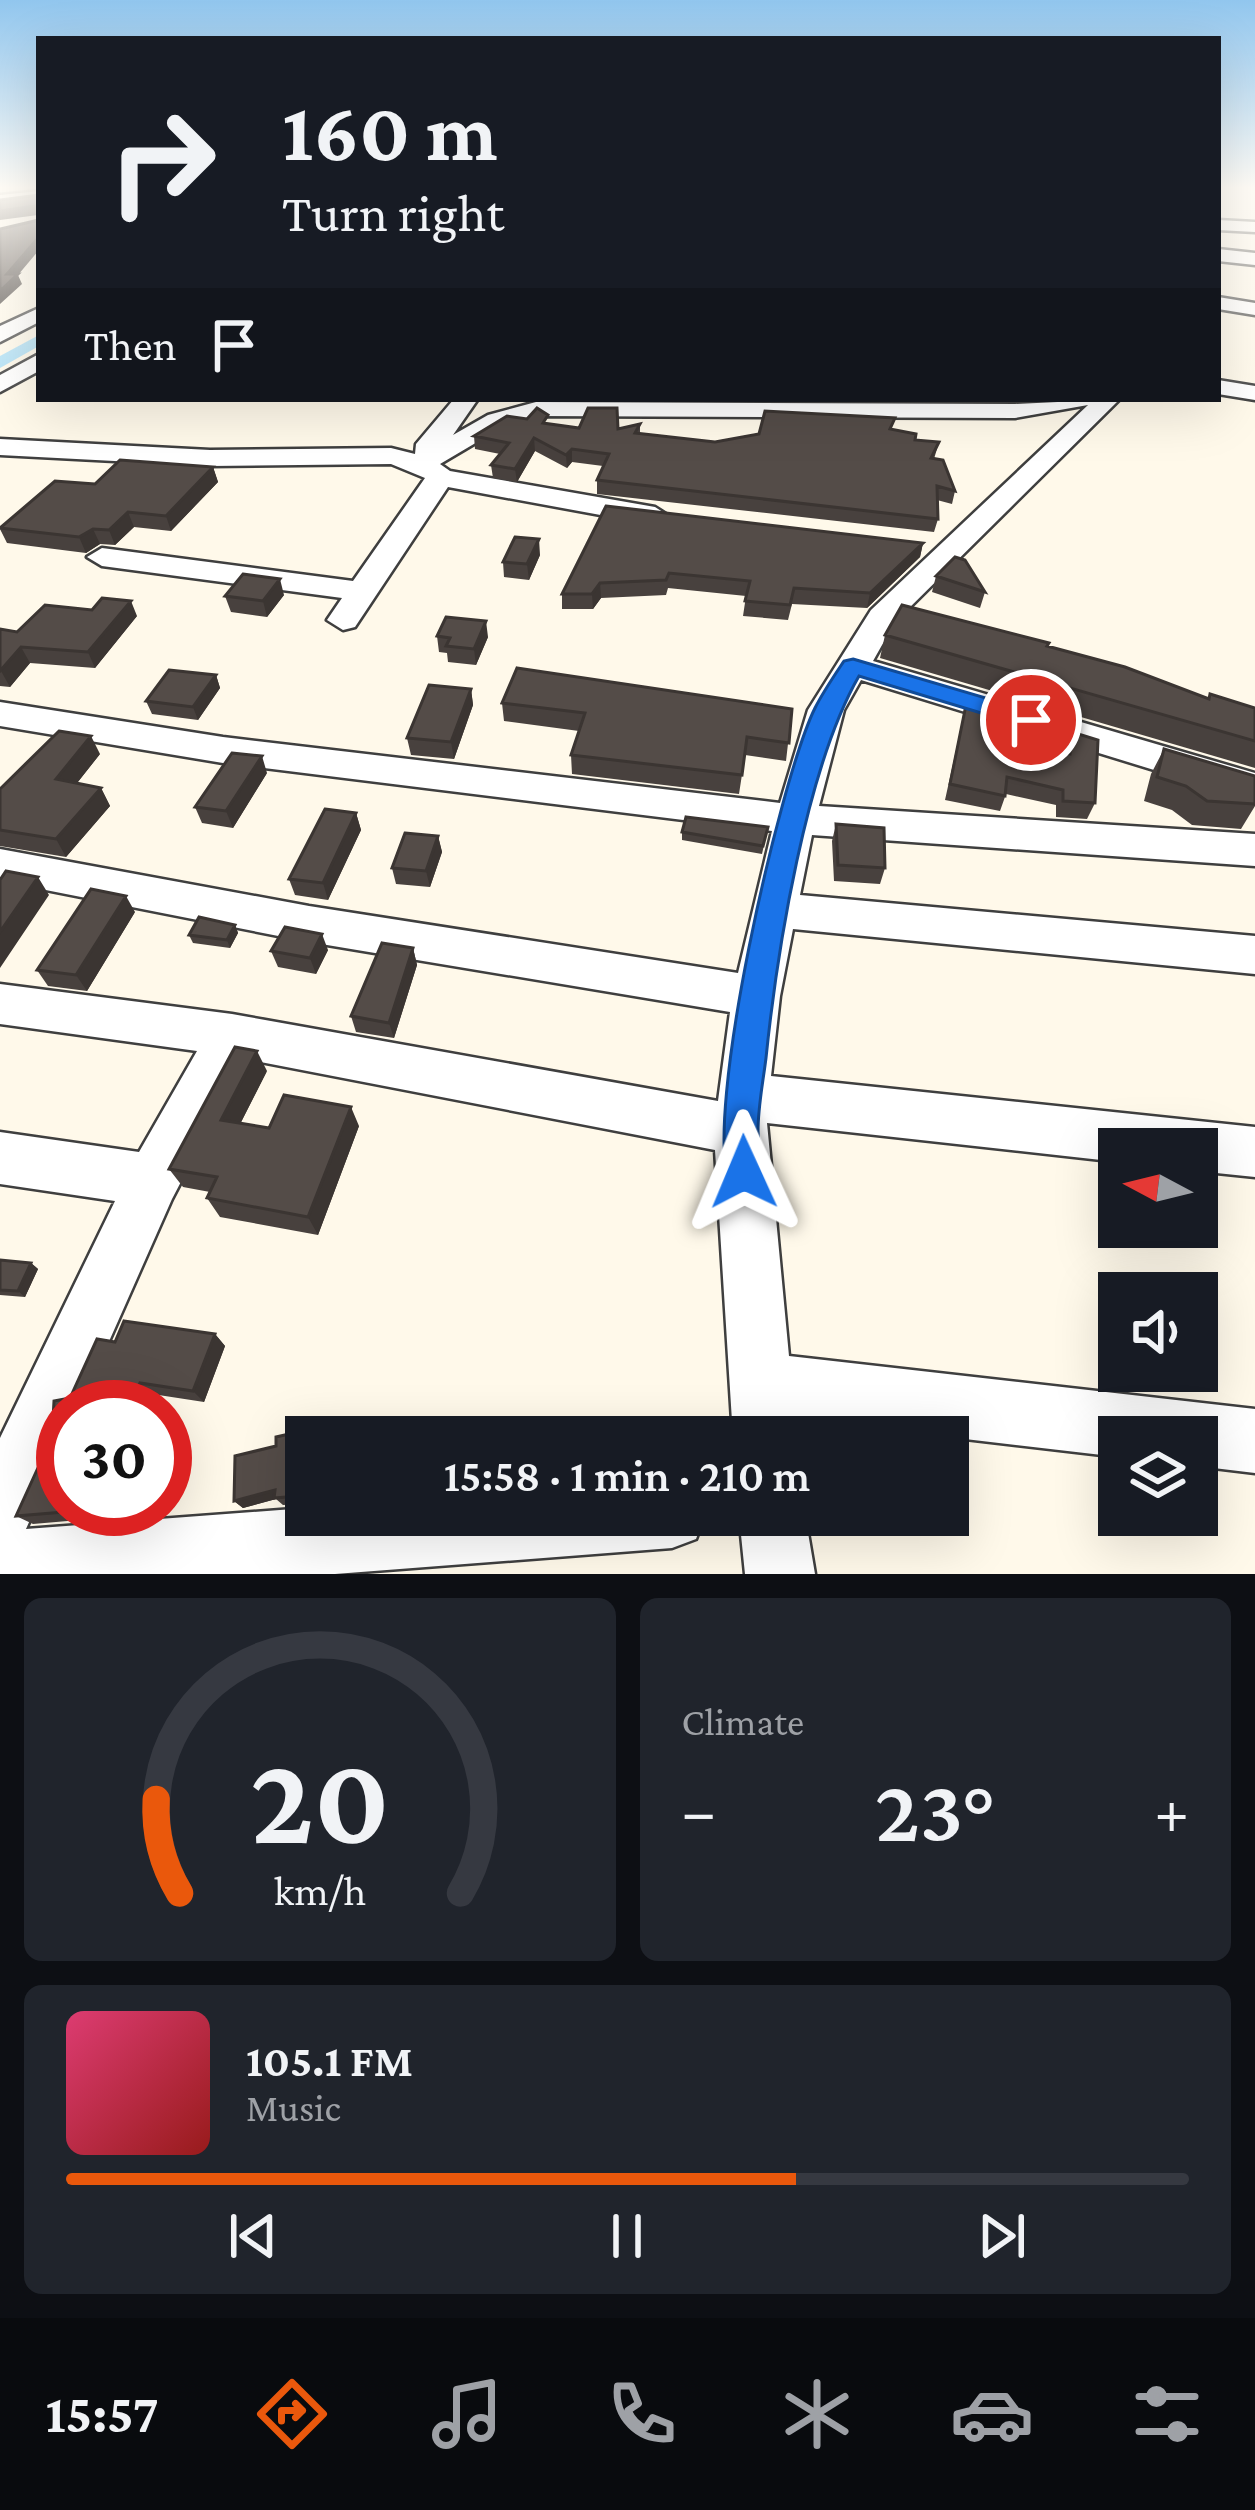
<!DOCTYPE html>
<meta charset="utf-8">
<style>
body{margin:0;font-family:"Crimson Pro",serif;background:#20242c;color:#f1f3f6;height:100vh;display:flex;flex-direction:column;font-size:45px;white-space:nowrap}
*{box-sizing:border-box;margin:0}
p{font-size:39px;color:#9ea1a6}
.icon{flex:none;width:66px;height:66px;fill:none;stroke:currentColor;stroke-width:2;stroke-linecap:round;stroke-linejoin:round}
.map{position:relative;height:1574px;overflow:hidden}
.side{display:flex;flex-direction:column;gap:24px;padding:24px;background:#0d0f14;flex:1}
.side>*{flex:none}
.top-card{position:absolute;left:36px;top:36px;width:1185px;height:366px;border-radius:0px;box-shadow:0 12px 48px #0002;background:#171b24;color:#f1f3f6;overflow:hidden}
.needle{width:78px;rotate:277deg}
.tools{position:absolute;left:1098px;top:1128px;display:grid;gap:24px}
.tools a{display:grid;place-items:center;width:120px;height:120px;border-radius:0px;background:#171b24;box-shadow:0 12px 48px #0002;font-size:60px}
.speed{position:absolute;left:36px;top:1380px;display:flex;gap:24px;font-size:60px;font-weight:700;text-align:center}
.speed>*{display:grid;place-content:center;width:156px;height:156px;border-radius:50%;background:#171b24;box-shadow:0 12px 48px #0002;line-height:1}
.speed .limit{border:18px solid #d22;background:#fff;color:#111}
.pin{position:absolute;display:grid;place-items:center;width:102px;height:102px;color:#fff;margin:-51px;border:6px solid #fff;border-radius:50%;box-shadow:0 3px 12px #0007}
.me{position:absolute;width:132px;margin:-66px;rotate:359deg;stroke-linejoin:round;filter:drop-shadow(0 0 9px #0008)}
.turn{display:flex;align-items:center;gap:42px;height:252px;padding:0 48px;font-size:54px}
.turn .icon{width:156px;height:156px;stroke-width:2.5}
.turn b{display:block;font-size:84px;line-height:102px}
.then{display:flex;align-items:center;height:114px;padding:0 48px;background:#0003;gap:24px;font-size:45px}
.big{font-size:90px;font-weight:600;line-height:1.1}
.side .tile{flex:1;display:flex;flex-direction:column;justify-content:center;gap:18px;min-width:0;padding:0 42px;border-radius:18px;background:#20242c}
.side .dial{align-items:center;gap:0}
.dial svg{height:312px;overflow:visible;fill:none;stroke:#363941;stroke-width:7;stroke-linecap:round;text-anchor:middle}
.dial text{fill:#f1f3f6;stroke:none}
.song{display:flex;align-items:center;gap:36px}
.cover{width:144px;height:144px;border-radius:18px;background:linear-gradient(135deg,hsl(340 70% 55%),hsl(0 70% 35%))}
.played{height:12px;border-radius:6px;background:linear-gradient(90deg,#ea580c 65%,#363941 65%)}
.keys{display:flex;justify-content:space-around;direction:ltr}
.heat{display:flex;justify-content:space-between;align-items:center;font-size:66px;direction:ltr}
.side .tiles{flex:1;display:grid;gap:24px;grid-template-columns:1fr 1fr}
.tile:last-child{grid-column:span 2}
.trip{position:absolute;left:285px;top:1416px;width:684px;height:120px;border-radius:0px;background:#171b24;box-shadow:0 12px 48px #0002;font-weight:600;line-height:120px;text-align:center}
.dock{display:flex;height:192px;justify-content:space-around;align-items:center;background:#090b0e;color:#9ea1a6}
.dock .icon{width:84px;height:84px}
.dock .current{color:#ea580c}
.dock b{font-size:54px;color:#f1f3f6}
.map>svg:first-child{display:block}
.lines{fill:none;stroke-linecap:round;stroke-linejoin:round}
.canal{fill:#afe0f6;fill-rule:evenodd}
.minor-casing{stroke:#3f3f3f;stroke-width:5}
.minor{fill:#fff;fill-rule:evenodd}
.wall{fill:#48413e}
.shaded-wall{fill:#3b3532}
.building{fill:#544c48;stroke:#3b3532;stroke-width:3}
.route{fill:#1a73e8;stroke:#114b97;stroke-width:3}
</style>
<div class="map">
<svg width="1255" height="1574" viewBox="0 0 1255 1574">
<rect width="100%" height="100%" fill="#fff9ea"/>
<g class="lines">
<path class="canal" d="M 39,335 L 39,346 L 0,368 L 0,356 Z"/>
<defs>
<path id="minor" d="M 39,191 L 39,201 L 0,205 L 0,195 Z
M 1218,220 L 1255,222 L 1255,232 L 1218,230 Z
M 1218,249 L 1255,253 L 1255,265 L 1218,261 Z
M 1218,297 L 1255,303 L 1255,315 L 1218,309 Z
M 39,308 L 39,322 L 0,342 L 0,326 Z
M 39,354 L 39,371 L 0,392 L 0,375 Z
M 1218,380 L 1255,386 L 1255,400 L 1218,394 Z
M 454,399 L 478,399 L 453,435 L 488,415 L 536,402 L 1015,404 L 1120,399 L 895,622 L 873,661 L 1255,773 L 1255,801 L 861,680 L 844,710 L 819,806 L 1255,834 L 1255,866 L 812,835 L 800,895 L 1255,936 L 1255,974 L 793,929 L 780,996 L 771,1076 L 1255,1127 L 1255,1177 L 1197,1171 L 1197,1149 L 1119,1149 L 1119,1162 L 767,1123 L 789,1356 L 1255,1409 L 1255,1473 L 1197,1466 L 1197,1437 L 1119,1437 L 1119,1457 L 795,1419 L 797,1437 L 733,1437 L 715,1150 L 245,1059 L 172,1199 L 80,1407 L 63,1407 L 63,1445 L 26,1529 L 306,1508 L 306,1515 L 705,1515 L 696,1539 L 672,1548 L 335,1574 L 0,1574 L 0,1438 L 115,1201 L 0,1184 L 0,1132 L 139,1152 L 197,1051 L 0,1024 L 0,984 L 232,1014 L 718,1101 L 730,1012 L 309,942 L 0,881 L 0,849 L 309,906 L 738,973 L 772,831 L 223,763 L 0,726 L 0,702 L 223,737 L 780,803 L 808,710 L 871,610 L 1088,405 L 1015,418 L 537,416 L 506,425 L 440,464 L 450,471 L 655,507 L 669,516 L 655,525 L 448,487 L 355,627 L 343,630 L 327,620 L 342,598 L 102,566 L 87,557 L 102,548 L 353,581 L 425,478 L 391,464 L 210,466 L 0,455 L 0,439 L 210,450 L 391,448 L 415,454 L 416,444 Z
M 739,1515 L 805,1515 L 815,1574 L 745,1574 Z"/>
</defs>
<use href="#minor" class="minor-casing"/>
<use href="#minor" class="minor"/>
</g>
<path class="wall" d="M 548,424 L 579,428 L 618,429 L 640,424 L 640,434 L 715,442 L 893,430 L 915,440 L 939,442 L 934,459 L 955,491 L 952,504 L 937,500 L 938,519 L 934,532 L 597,494 L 597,480 L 603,466 L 572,462 L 567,468 L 535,451 L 517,482 L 493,478 L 491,465 L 500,454 L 475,449 L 474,436 Z
M 213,467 L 218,482 L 171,531 L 134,527 L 115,545 L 100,544 L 86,553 L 7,543 L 0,529 L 0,527 L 95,484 Z
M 606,506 L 923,543 L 920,557 L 867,608 L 792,604 L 788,620 L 743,616 L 746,596 L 668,588 L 666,595 L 601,598 L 593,609 L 562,609 L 562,594 Z
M 540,555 L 529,580 L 504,577 L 503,562 Z
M 936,576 L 985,592 L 980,608 L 932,592 Z
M 284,595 L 267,617 L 231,612 L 225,596 Z
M 137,616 L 95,668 L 30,663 L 10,687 L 0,686 L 0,629 L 17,632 Z
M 885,635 L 1047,646 L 1208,699 L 1255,708 L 1255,768 L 880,658 Z
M 437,636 L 488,637 L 476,665 L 448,662 L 447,653 L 439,652 Z
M 216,675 L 220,688 L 198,720 L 152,714 L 146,701 Z
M 471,689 L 473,705 L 454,759 L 411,755 L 407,738 Z
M 967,700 L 996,752 L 1041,761 L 1046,749 L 1065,753 L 1072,732 L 1095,803 L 1087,819 L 1056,817 L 1056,805 L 1006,794 L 1000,811 L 945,800 Z
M 502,703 L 792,709 L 786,761 L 745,755 L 739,794 L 572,774 L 571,755 L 579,731 L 504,721 Z
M 1164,749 L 1255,776 L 1255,806 L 1241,829 L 1192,825 L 1172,810 L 1144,801 L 1151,774 Z
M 100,754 L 77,783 L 101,788 L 110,806 L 66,857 L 0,846 L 0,789 Z
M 267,773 L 233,828 L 202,823 L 195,807 Z
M 356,813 L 361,830 L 328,900 L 295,895 L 289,879 Z
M 836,824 L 885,868 L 880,884 L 834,881 L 832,841 Z
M 768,827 L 762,854 L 682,840 L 682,832 Z
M 438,836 L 442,852 L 430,887 L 396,884 L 392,868 Z
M 135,912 L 87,991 L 48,986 L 37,970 Z
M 235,925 L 238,933 L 230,948 L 193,943 L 189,935 Z
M 413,948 L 417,965 L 394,1038 L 356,1032 L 351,1016 Z
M 328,950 L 316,974 L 278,967 L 271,951 Z
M 267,1071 L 240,1124 L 269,1128 L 359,1126 L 318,1235 L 220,1217 L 207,1198 L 210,1192 L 183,1187 L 169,1169 Z
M 0,1260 L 31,1263 L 38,1269 L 25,1297 L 0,1295 Z
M 124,1321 L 215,1334 L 225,1346 L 204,1402 L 152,1394 L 147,1407 L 63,1407 L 63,1509 L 106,1509 L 102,1518 L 33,1524 L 16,1516 L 52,1437 L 54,1401 L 70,1398 L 97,1339 L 115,1342 Z
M 329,1425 L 335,1434 L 335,1437 L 306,1437 L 306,1506 L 303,1504 L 283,1505 L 276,1499 L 243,1508 L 234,1501 L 276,1446 Z"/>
<path class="shaded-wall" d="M 35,206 L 38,215 L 0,220 L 0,211 Z
M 39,237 L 39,250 L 18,275 L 22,284 L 0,304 L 0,291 L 7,274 Z
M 534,438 L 535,451 L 517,482 L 515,469 Z
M 572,449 L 572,462 L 567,468 L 566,455 Z
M 213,467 L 218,482 L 171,531 L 166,516 Z
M 128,512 L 134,527 L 115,545 L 109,530 Z
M 93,529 L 100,544 L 86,553 L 79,537 Z
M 539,539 L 540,555 L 529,580 L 527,564 Z
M 923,543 L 920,557 L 867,608 L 870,593 Z
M 280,579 L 284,595 L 267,617 L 263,601 Z
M 600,583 L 601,598 L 593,609 L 592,594 Z
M 131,601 L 137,616 L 95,668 L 88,652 Z
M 486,621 L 488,637 L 476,665 L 474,649 Z
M 21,647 L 30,663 L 10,687 L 1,671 Z
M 216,675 L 220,688 L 198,720 L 193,707 Z
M 471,689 L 473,705 L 454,759 L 451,742 Z
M 91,736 L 100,754 L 66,797 L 56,779 Z
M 262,756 L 267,773 L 233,828 L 226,811 Z
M 101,788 L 110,806 L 66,857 L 56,839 Z
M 356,813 L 361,830 L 328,900 L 323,883 Z
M 438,836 L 442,852 L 430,887 L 426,871 Z
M 38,877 L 49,895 L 0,968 L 0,932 Z
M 126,896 L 135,912 L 87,991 L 76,975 Z
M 235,925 L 238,933 L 230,948 L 227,940 Z
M 322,934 L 328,950 L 316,974 L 310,958 Z
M 413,948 L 417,965 L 394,1038 L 389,1023 Z
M 257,1051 L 267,1071 L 232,1140 L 221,1120 Z
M 351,1107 L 359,1126 L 318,1235 L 308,1217 Z
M 31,1263 L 38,1269 L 25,1297 L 18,1291 Z
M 215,1334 L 225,1346 L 204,1402 L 193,1391 Z
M 140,1383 L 152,1394 L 147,1407 L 130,1407 Z
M 275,1490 L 276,1499 L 243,1508 L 234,1501 Z
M 88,1509 L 106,1509 L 102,1518 Z"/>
<path class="building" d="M 39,195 L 39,217 L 35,206 L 0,211 L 0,200 Z
M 39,220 L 39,237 L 7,274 L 18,274 L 0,291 L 0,229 Z
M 537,408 L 548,415 L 543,423 L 579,428 L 588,408 L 617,408 L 618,429 L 640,424 L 635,433 L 715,442 L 759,434 L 765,411 L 895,418 L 890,429 L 916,434 L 915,440 L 939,442 L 931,458 L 943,460 L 955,491 L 937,486 L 938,519 L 597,480 L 609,454 L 572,449 L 566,455 L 534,438 L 515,469 L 491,465 L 509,443 L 474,436 L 507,416 L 527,419 Z
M 120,460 L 213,467 L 166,516 L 128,512 L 109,530 L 93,529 L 79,537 L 0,528 L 55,481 L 95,484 Z
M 606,506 L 923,543 L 870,593 L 794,588 L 790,605 L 745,601 L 750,581 L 669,573 L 666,580 L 600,583 L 592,594 L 562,594 Z
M 515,537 L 539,539 L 527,564 L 503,562 Z
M 955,557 L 965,560 L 985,592 L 936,576 Z
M 243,574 L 280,579 L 263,601 L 225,596 Z
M 102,598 L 131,601 L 88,652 L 21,647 L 0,671 L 0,629 L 17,632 L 45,605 L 92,610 Z
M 902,605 L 1049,643 L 1047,646 L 1125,667 L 1209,699 L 1210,694 L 1255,708 L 1255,741 L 885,635 Z
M 446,617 L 486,621 L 474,649 L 446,646 L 450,638 L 437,636 Z
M 517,668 L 792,709 L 789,743 L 747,737 L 742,775 L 571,755 L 585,713 L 502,703 Z
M 169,670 L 216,675 L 193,707 L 146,701 Z
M 429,685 L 471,689 L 451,742 L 407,738 Z
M 967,700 L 1003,711 L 996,752 L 1045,762 L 1046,749 L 1070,754 L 1072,732 L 1098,740 L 1095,803 L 1063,801 L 1063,790 L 1007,777 L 1005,796 L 950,784 Z
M 59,731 L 91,736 L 56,779 L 101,788 L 56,839 L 0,830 L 0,789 Z
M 1164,749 L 1255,776 L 1255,804 L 1207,801 L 1186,786 L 1157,777 Z
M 232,753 L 262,756 L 226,811 L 195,807 Z
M 325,809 L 356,813 L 323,883 L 289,879 Z
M 686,817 L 768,827 L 763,846 L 682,832 Z
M 836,824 L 884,828 L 885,868 L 838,865 Z
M 405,833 L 438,836 L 426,871 L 392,868 Z
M 6,871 L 38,877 L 0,932 L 0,880 Z
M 91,889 L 126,896 L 76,975 L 37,970 Z
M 199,917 L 235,925 L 227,940 L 189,935 Z
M 285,927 L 322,934 L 310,958 L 271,951 Z
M 382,943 L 413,948 L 389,1023 L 351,1016 Z
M 235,1047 L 257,1051 L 221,1120 L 269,1128 L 284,1095 L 351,1107 L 308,1217 L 207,1198 L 217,1177 L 169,1169 Z
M 0,1260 L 31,1263 L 18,1291 L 0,1290 Z
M 124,1321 L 215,1334 L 193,1391 L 140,1383 L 130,1407 L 63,1407 L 63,1509 L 88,1510 L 16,1516 L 52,1437 L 54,1401 L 70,1398 L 97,1339 L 115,1342 Z
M 329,1425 L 328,1437 L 306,1437 L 306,1503 L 303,1503 L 298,1496 L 274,1498 L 275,1490 L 234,1501 L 235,1456 L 276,1446 L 276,1437 Z"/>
<linearGradient id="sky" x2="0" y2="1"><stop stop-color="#91c6ee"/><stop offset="0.46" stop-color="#fffcf6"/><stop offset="1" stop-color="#fffcf6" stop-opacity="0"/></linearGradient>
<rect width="1255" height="408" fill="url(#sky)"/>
<path class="route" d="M 853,659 L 1040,714 L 1044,720 L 1031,728 L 859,676 C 806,768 777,951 766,1058 C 763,1082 758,1107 758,1131 C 759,1151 765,1167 757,1185 L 744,1191 L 730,1185 C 702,1118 780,779 815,708 C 823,692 834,676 844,661 Z"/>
</svg>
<div class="tools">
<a><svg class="needle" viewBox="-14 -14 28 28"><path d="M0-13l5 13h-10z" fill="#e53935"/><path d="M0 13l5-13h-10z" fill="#9ea1a6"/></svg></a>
<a><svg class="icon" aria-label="sound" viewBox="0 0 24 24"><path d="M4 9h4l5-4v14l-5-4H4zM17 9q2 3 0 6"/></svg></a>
<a><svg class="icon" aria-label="layers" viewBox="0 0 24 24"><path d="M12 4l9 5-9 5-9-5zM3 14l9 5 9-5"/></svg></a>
</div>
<div class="speed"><div class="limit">30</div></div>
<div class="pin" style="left:1031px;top:720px;background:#d93025"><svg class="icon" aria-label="arrive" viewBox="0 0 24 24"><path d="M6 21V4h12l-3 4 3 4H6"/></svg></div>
<svg class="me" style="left:744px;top:1172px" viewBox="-20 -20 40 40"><path d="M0-17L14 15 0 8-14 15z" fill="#1a73e8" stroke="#fff" stroke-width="4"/></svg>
<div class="trip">15:58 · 1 min · 210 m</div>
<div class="top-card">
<div class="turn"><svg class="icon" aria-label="right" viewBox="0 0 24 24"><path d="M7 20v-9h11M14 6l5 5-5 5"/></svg><div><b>160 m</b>Turn right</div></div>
<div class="then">Then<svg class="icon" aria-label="arrive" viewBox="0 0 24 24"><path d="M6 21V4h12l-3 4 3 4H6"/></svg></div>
</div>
</div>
<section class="side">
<div class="tiles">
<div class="tile dial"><svg viewBox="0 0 100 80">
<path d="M14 69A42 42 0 1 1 86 69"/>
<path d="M14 69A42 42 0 0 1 8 45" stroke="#ea580c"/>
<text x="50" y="56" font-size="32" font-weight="700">20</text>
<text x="50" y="72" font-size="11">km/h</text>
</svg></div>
<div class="tile"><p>Climate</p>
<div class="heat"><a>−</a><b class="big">23°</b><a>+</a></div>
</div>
<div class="tile">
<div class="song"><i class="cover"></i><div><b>105.1 FM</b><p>Music</p></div></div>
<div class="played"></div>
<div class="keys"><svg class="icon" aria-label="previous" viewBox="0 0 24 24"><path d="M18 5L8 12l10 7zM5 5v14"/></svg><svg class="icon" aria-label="pause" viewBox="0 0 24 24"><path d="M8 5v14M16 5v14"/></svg><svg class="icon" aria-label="next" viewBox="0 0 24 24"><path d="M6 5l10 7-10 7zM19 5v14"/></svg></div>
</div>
</div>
</section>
<nav class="dock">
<b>15:57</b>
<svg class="icon current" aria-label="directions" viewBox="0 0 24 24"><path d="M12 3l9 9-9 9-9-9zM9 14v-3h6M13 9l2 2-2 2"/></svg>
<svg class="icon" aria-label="music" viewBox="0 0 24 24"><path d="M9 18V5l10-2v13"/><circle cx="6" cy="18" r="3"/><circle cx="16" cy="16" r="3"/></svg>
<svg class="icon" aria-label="phone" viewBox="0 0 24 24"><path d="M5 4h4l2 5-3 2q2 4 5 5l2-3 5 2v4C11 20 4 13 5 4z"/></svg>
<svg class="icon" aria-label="climate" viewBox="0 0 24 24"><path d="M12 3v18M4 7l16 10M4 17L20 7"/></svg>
<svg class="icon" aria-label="car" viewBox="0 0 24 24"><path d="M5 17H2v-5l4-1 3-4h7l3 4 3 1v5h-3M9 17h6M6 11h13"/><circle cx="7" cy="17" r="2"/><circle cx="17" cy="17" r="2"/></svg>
<svg class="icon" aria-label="filters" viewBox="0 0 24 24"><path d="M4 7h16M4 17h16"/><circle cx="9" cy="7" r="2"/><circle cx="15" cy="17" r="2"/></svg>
</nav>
